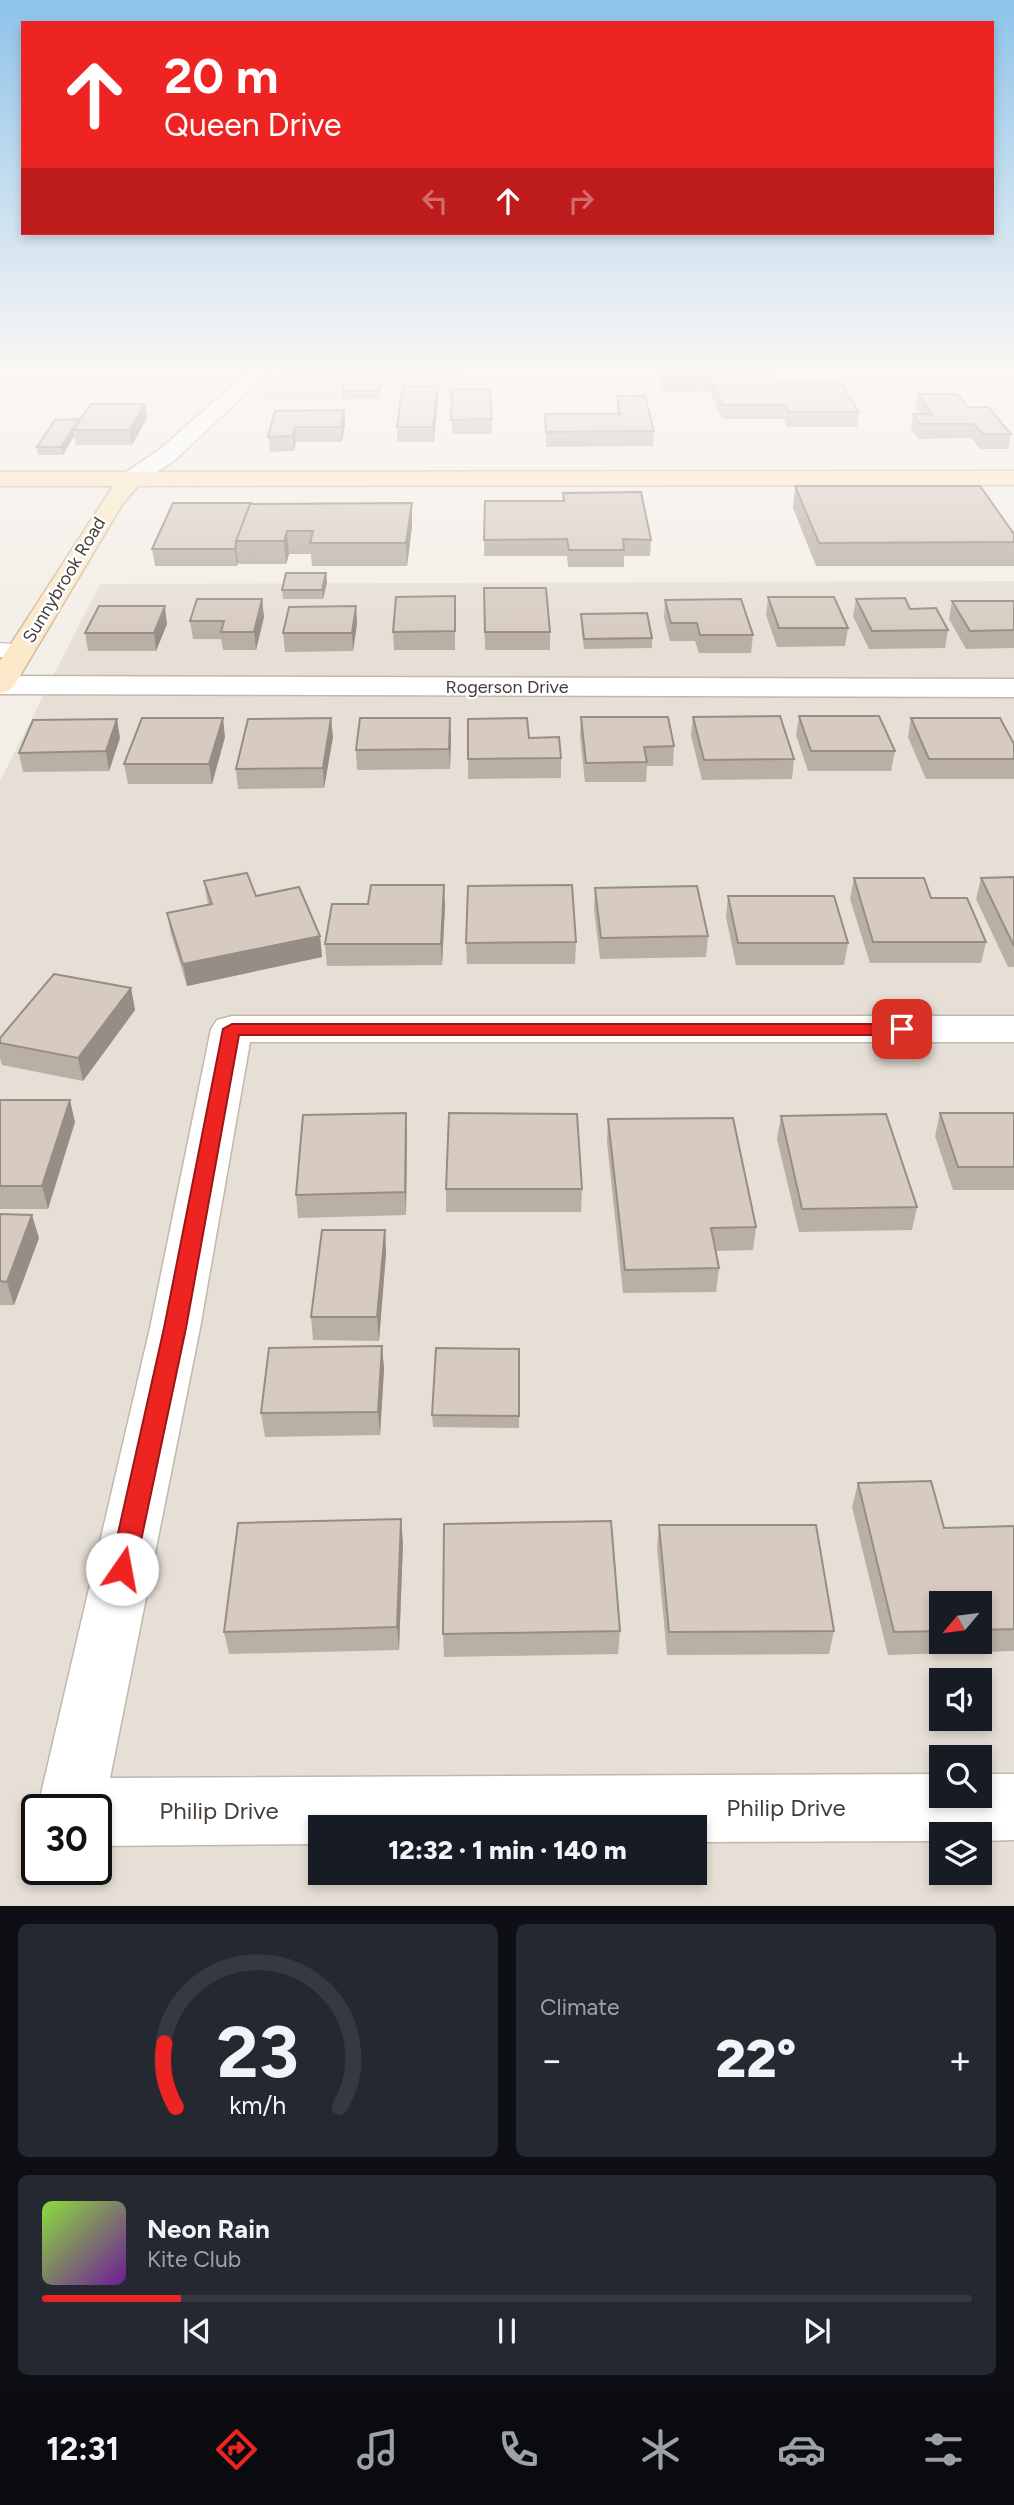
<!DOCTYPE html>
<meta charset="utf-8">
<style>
body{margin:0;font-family:Figtree,sans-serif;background:#242831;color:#f1f3f6;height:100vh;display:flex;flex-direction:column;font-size:26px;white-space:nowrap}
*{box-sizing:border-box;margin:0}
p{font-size:23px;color:#9ea1a6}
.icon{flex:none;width:38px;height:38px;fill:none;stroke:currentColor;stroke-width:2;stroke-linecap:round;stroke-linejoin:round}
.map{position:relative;height:1906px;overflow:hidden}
.details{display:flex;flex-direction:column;gap:18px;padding:18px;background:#0d0f14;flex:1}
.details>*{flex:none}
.banner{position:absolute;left:21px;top:21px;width:973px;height:214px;border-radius:0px;box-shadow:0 4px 10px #0003;background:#ee2423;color:#fff;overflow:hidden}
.needle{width:46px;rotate:241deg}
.fabs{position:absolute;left:929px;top:1591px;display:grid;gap:14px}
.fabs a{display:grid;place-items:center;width:63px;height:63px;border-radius:0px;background:#171b24;box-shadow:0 4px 10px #0003;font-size:35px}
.speed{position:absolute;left:21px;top:1794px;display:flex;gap:14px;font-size:35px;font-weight:700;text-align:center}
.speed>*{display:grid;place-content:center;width:91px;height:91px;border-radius:50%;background:#171b24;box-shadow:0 4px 10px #0003;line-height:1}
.speed .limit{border:4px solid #111;border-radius:10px;background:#fff;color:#111}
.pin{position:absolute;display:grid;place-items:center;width:60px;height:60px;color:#fff;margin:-30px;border-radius:14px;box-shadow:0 4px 10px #0006}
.me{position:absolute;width:77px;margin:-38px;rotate:12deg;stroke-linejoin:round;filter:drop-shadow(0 0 5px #0008)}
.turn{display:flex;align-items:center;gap:24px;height:147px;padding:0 28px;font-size:32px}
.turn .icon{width:91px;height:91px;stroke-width:2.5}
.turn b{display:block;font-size:49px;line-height:60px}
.lanes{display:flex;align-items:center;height:66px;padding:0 28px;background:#0003;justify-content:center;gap:35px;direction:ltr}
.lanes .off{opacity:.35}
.big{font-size:52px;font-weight:800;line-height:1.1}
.details .widget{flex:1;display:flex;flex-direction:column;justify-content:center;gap:10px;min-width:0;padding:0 24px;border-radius:10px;background:#242831}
.details .dial{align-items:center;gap:0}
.dial svg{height:182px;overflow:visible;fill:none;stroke:#363941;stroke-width:7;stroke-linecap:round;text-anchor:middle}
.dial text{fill:#f1f3f6;stroke:none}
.song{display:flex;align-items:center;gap:21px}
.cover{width:84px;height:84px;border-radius:10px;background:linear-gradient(135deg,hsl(90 70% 55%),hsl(280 70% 35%))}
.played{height:7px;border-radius:4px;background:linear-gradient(90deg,#ee2423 15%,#363941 15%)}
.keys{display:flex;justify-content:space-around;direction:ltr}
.heat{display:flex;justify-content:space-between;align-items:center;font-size:38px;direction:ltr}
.details .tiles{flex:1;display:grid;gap:18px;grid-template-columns:1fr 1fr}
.widget:last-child{grid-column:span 2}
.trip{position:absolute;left:308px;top:1815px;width:399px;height:70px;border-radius:0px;background:#171b24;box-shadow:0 4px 10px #0003;font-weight:800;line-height:70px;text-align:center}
.menu{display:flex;height:112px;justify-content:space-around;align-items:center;background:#090b0e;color:#9ea1a6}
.menu .icon{width:49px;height:49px}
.menu .on{color:#ee2423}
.menu b{font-size:32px;color:#f1f3f6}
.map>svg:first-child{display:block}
.residential{fill:#e6dfd6;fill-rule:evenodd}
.parking{fill:#e4e1df}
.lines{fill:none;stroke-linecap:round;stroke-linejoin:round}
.lane-casing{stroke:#c1b7ad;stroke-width:2}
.street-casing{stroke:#c1b7ad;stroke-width:3}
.secondary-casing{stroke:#d3bc9c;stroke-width:3}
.lane{fill:#fff;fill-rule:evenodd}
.street{fill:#fff;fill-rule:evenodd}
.secondary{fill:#fbe8c9;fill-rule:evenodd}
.wall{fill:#b9afa5;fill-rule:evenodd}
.shaded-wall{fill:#968e86}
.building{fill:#d7cbc0;stroke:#968e86;stroke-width:2}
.route{fill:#ee2423;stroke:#9b1717;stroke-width:2}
.labels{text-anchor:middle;stroke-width:5;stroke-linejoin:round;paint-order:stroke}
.far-street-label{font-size:18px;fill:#453d37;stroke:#fff}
.near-street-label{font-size:24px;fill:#453d37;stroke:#fff}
</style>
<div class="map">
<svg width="1014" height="1907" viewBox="0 0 1014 1907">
<rect width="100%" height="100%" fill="#f3eee7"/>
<path class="residential" d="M 288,370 L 466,370 L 465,395 L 251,403 Z
M 1014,581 L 1014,1906 L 0,1906 L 0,781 L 100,584 ZM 942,1603 L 980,1603 L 980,1642 L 942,1642 ZM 942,1680 L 980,1680 L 980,1718 L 942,1718 ZM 942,1757 L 980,1757 L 980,1796 L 942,1796 ZM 37,1810 L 96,1810 L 96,1869 L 37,1869 ZM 320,1827 L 695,1827 L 695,1872 L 320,1872 ZM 942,1834 L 980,1834 L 980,1872 L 942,1872 Z"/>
<path class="parking" d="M 630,370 L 847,370 L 856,385 L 783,384 L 772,379 L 655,379 L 657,395 L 632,395 Z"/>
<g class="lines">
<defs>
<path id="lane" d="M 0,643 L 29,645 L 33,650 L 29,655 L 0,657 Z"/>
<path id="street" d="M 250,370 L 271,370 L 175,460 L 139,484 L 123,484 L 120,479 L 123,474 L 159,450 Z
M 0,676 L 1014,679 L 1014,697 L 0,694 Z
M 232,1016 L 1014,1016 L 1014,1042 L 250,1042 L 200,1328 L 110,1778 L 942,1774 L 942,1796 L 980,1796 L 980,1774 L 1014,1774 L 1014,1840 L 980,1841 L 980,1834 L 942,1834 L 942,1841 L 695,1842 L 695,1827 L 320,1827 L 320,1844 L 96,1846 L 96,1810 L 37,1811 L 150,1328 L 211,1029 L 217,1020 Z"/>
<path id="secondary" d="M 1014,471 L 1014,485 L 138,486 L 122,505 L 15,684 L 10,690 L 0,693 L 0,661 L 113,486 L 0,486 L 0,472 Z"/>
</defs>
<use href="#lane" class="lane-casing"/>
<use href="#street" class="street-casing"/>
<use href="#secondary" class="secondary-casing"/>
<use href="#lane" class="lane"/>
<use href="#street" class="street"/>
<use href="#secondary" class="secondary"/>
</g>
<path class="wall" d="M 330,370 L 371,370 L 366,376 L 382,376 L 382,384 L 379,399 L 342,399 L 342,391 L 346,377 L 331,376 Z
M 660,370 L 769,370 L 775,382 L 859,412 L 857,427 L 787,427 L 784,419 L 722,419 L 709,391 L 664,392 L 660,379 Z
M 438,386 L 438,400 L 434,442 L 397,442 L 397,427 Z
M 452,390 L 492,419 L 492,434 L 452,434 Z
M 918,394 L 1011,434 L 1008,449 L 980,449 L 971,438 L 918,439 L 911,428 L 913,414 L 919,414 L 915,408 Z
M 617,396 L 654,431 L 653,446 L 546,447 L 545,414 L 617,414 Z
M 344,410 L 345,425 L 342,442 L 296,442 L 294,451 L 270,452 L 268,437 Z
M 147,418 L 132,445 L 76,445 L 74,436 L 63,455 L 38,455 L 37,447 L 79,422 Z
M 795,486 L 1014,534 L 1014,566 L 816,566 L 793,508 Z
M 563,493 L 651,540 L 650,556 L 624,556 L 624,567 L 568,567 L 567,556 L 484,556 L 485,501 L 563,501 Z
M 412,503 L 412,526 L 407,566 L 312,566 L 311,554 L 289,554 L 286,564 L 239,564 L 238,562 L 237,566 L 155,566 L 152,549 Z
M 327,582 L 323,599 L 283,599 L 282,590 Z
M 484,588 L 550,632 L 550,650 L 485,650 Z
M 455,596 L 455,650 L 394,650 L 393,632 Z
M 768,597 L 848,628 L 845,646 L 777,647 L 766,615 Z
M 262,599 L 264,617 L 256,650 L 223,650 L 221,639 L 193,639 L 190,621 Z
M 856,599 L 910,609 L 948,630 L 945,648 L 869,649 L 853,616 Z
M 665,600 L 753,635 L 751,653 L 699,653 L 695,641 L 670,641 L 664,618 Z
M 952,601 L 1014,601 L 1014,648 L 966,649 L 949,619 Z
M 356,606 L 357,624 L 353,651 L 285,652 L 283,633 Z
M 581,614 L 652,638 L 652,648 L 584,649 L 581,623 Z
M 167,624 L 156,651 L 88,651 L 85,633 Z
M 799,716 L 895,751 L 891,771 L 808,771 L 796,735 Z
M 581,717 L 674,746 L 673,766 L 647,766 L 646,782 L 585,782 L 580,736 Z
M 693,717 L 794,759 L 792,779 L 702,780 L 691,736 Z
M 911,718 L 1014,744 L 1014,779 L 926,779 L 908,737 Z
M 468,719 L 529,738 L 561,758 L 561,778 L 468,779 Z
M 225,737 L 212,784 L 128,784 L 124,764 Z
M 333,737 L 324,788 L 238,789 L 236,769 Z
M 451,737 L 450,769 L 357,770 L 356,750 Z
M 120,738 L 109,771 L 23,772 L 19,753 Z
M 1014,877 L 1014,967 L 1008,967 L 976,899 L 981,878 Z
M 854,878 L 931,898 L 986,942 L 981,963 L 870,963 L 850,899 Z
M 204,881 L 256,896 L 320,936 L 322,957 L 187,986 L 171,934 L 167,913 L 208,905 Z
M 595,888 L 708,936 L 706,957 L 600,959 L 594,909 Z
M 728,896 L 848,943 L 844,965 L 736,965 L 726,917 Z
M 445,906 L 442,965 L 327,966 L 325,944 Z
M 576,942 L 575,964 L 467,964 L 466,943 Z
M 131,988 L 135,1010 L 83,1081 L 2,1065 L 0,1058 L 0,1038 Z
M 0,1100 L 75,1122 L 48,1209 L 0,1209 Z
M 406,1113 L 407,1136 L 406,1215 L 298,1218 L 296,1195 Z
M 940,1113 L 1014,1113 L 1014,1190 L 953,1190 L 935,1136 Z
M 781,1116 L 917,1207 L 912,1230 L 799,1232 L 777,1139 Z
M 608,1119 L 756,1227 L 753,1250 L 715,1251 L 719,1268 L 716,1292 L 623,1293 L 607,1142 Z
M 446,1189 L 582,1189 L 581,1212 L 446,1212 Z
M 0,1214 L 39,1238 L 14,1305 L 0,1305 Z
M 385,1230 L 386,1253 L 379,1341 L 313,1340 L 311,1317 Z
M 382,1346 L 384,1369 L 380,1435 L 265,1437 L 261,1413 Z
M 519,1349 L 519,1428 L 433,1427 L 432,1415 Z
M 858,1483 L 944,1528 L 1014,1526 L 1014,1651 L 888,1655 L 852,1507 ZM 942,1603 L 980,1603 L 980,1642 L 942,1642 Z
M 659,1525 L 834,1631 L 829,1654 L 667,1655 L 657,1548 Z
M 403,1542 L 399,1650 L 229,1654 L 224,1632 Z
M 620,1631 L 618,1654 L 444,1657 L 443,1634 Z"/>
<path class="shaded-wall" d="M 365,370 L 371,370 L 365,378 Z
M 382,376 L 382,384 L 379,399 L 379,391 Z
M 438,386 L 438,400 L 434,442 L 433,427 Z
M 145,404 L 147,418 L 132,445 L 129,430 Z
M 344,410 L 345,425 L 342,442 L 341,427 Z
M 79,419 L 80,427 L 73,430 L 74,436 L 63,455 L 61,447 Z
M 295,427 L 296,442 L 294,451 L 293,436 Z
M 412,503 L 412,526 L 407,566 L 406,543 Z
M 287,531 L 289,554 L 286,564 L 284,541 Z
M 236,545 L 238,562 L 237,566 L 235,549 Z
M 326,573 L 327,582 L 323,599 L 322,590 Z
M 262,599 L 264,617 L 256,650 L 254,632 Z
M 165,606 L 167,624 L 156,651 L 154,633 Z
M 356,606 L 357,624 L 353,651 L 352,633 Z
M 223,718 L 225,737 L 212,784 L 209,764 Z
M 331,718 L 333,737 L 324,788 L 323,768 Z
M 450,718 L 451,737 L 450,769 L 449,749 Z
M 117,719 L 120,738 L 109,771 L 106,751 Z
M 444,885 L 445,906 L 442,965 L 441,944 Z
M 320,936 L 322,957 L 187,986 L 183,964 Z
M 131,988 L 135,1010 L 83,1081 L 78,1058 Z
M 70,1100 L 75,1122 L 48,1209 L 42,1186 Z
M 406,1113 L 407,1136 L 406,1215 L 405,1192 Z
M 32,1215 L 39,1238 L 14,1305 L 7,1282 Z
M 385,1230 L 386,1253 L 379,1341 L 377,1317 Z
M 382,1346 L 384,1369 L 380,1435 L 378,1412 Z
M 401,1519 L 403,1542 L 399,1650 L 397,1627 Z"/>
<path class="building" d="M 662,370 L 769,370 L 775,382 L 840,382 L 859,412 L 789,412 L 785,405 L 723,405 L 710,377 L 665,378 Z
M 346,376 L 382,376 L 379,391 L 342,391 Z
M 403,386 L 438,386 L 433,427 L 397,427 Z
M 490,389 L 492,419 L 451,420 L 452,390 Z
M 918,394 L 957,394 L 968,407 L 988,407 L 1011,434 L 983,434 L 974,424 L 920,424 L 913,414 L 932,414 Z
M 617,396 L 645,396 L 654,431 L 546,432 L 545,414 L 620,414 Z
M 91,404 L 145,404 L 129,430 L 73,430 Z
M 344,410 L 341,427 L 295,427 L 293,436 L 268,437 L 275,411 Z
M 79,419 L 61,447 L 37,447 L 55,420 Z
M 795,486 L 980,486 L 1014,534 L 1014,542 L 819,543 Z
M 641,492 L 651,540 L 623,539 L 624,550 L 569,550 L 567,539 L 484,540 L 485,501 L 564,501 L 563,493 Z
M 173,503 L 251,503 L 250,504 L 236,541 L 236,545 L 235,549 L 152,549 Z
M 412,503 L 406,543 L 310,543 L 313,531 L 287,531 L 284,541 L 236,541 L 250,504 Z
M 286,573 L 326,573 L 322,590 L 282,590 Z
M 484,588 L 546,588 L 550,632 L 485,632 Z
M 455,596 L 455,631 L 393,632 L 396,597 Z
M 768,597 L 834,597 L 848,628 L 779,628 Z
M 905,598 L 910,609 L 936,608 L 948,630 L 872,631 L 856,599 Z
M 197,599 L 262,599 L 254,632 L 221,632 L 224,621 L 190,621 Z
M 741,599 L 753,635 L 700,635 L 697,623 L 671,623 L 665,600 Z
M 952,601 L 1014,601 L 1014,630 L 970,631 Z
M 99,606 L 165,606 L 154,633 L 85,633 Z
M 356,606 L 352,633 L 283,633 L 289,607 Z
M 647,613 L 652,638 L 584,639 L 581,614 Z
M 780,716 L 794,759 L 704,760 L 693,717 Z
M 799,716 L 879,716 L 895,751 L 811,751 Z
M 581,717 L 668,717 L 674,746 L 644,747 L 647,762 L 586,763 Z
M 142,718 L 223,718 L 209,764 L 124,764 Z
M 331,718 L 323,768 L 236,769 L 248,719 Z
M 360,718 L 450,718 L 449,749 L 356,750 Z
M 527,718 L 529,738 L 559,737 L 561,758 L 468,759 L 468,719 Z
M 911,718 L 1000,718 L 1014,744 L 1014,759 L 929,759 Z
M 117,719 L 106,751 L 19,753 L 33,720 Z
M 247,873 L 256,896 L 299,887 L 320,936 L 183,964 L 167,913 L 212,904 L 204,881 Z
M 1014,877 L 1014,946 L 981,878 Z
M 854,878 L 924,878 L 931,898 L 967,898 L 986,942 L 873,942 Z
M 371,885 L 444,885 L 441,944 L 325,944 L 332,904 L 368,904 Z
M 572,885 L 576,942 L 466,943 L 468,886 Z
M 697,886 L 708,936 L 601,938 L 595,888 Z
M 728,896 L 834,896 L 848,943 L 738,943 Z
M 54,974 L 131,988 L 78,1058 L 0,1043 L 0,1038 Z
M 0,1100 L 70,1100 L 42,1186 L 0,1186 Z
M 406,1113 L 405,1192 L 296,1195 L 303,1115 Z
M 449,1113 L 577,1114 L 582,1189 L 446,1189 Z
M 940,1113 L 1014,1113 L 1014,1167 L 958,1167 Z
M 886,1114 L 917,1207 L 802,1209 L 781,1116 Z
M 733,1118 L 756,1227 L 711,1228 L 719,1268 L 625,1270 L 608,1119 Z
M 0,1214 L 32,1215 L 7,1282 L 0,1281 Z
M 322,1230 L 385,1230 L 377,1317 L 311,1317 Z
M 382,1346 L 378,1412 L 261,1413 L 269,1348 Z
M 436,1348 L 519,1349 L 519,1416 L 432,1415 Z
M 931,1481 L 944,1528 L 1014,1526 L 1014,1629 L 980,1630 L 980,1603 L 942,1603 L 942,1631 L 894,1632 L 858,1483 Z
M 401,1519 L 397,1627 L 224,1632 L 238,1523 Z
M 611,1521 L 620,1631 L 443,1634 L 444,1524 Z
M 659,1525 L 816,1525 L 834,1631 L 669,1632 Z"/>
<linearGradient id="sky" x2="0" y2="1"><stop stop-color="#8ec3ea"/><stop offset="0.58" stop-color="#faf7f4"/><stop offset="1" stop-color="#faf7f4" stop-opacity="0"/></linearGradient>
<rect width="1014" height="637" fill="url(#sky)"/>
<path class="route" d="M 232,1024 L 902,1024 L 911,1029 L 902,1035 L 239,1035 L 186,1328 L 135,1569 L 131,1577 L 122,1580 L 114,1577 L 110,1569 L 164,1328 L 223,1029 Z"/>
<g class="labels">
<g class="far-street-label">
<text transform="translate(64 580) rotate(-59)" y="6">Sunnybrook Road</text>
<text x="507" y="693">Rogerson Drive</text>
</g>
<g class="near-street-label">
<text x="786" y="1816">Philip Drive</text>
<text x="219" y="1819">Philip Drive</text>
</g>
</g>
</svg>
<div class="fabs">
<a><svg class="needle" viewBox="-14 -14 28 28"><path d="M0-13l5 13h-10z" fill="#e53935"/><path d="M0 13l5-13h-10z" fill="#9ea1a6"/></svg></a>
<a><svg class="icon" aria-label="sound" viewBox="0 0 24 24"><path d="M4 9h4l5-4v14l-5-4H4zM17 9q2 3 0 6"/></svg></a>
<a><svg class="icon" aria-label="search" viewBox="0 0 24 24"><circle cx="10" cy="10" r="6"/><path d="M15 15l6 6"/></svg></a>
<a><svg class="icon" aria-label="layers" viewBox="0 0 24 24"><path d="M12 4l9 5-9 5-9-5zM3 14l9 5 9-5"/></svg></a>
</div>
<div class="speed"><div class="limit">30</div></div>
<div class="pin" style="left:902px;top:1029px;background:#d93025"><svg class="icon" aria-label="arrive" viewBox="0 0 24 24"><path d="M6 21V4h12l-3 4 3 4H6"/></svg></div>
<svg class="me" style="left:122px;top:1569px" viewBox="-20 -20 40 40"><circle r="19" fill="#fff"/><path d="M0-13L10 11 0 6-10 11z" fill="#ee2423"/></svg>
<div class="trip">12:32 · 1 min · 140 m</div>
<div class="banner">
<div class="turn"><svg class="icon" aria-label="ahead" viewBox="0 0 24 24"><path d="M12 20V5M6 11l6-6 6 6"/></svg><div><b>20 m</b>Queen Drive</div></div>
<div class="lanes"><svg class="icon off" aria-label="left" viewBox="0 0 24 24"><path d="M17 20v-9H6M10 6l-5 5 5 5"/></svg><svg class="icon" aria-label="ahead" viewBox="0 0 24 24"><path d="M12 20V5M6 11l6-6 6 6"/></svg><svg class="icon off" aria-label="right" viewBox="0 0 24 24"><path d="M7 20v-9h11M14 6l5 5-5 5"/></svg></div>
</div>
</div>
<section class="details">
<div class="tiles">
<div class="widget dial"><svg viewBox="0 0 100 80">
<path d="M14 69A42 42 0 1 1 86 69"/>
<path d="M14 69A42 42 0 0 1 9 41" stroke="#ee2423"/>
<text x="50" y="56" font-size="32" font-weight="700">23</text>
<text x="50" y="72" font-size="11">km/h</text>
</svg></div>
<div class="widget"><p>Climate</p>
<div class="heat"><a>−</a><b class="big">22°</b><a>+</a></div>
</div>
<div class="widget">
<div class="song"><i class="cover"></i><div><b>Neon Rain</b><p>Kite Club</p></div></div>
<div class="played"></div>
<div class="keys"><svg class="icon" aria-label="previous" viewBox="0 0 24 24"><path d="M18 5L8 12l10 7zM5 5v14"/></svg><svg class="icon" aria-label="pause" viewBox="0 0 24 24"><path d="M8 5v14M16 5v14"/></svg><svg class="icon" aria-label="next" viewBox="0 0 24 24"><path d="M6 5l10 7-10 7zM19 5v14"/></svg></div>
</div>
</div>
</section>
<nav class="menu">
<b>12:31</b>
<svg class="icon on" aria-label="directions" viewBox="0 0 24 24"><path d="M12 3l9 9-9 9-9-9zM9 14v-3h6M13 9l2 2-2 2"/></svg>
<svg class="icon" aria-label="music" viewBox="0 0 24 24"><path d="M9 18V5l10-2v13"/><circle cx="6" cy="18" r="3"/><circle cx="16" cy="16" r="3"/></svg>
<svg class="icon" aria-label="phone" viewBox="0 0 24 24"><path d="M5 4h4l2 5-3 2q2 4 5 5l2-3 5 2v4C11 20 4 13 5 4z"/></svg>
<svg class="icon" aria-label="climate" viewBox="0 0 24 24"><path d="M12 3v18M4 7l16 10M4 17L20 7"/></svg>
<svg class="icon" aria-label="car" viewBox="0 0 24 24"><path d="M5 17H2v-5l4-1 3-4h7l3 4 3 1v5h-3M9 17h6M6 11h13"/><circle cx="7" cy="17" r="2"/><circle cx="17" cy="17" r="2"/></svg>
<svg class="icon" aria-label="filters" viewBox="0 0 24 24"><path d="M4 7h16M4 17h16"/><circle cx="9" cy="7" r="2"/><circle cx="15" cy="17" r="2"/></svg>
</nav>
